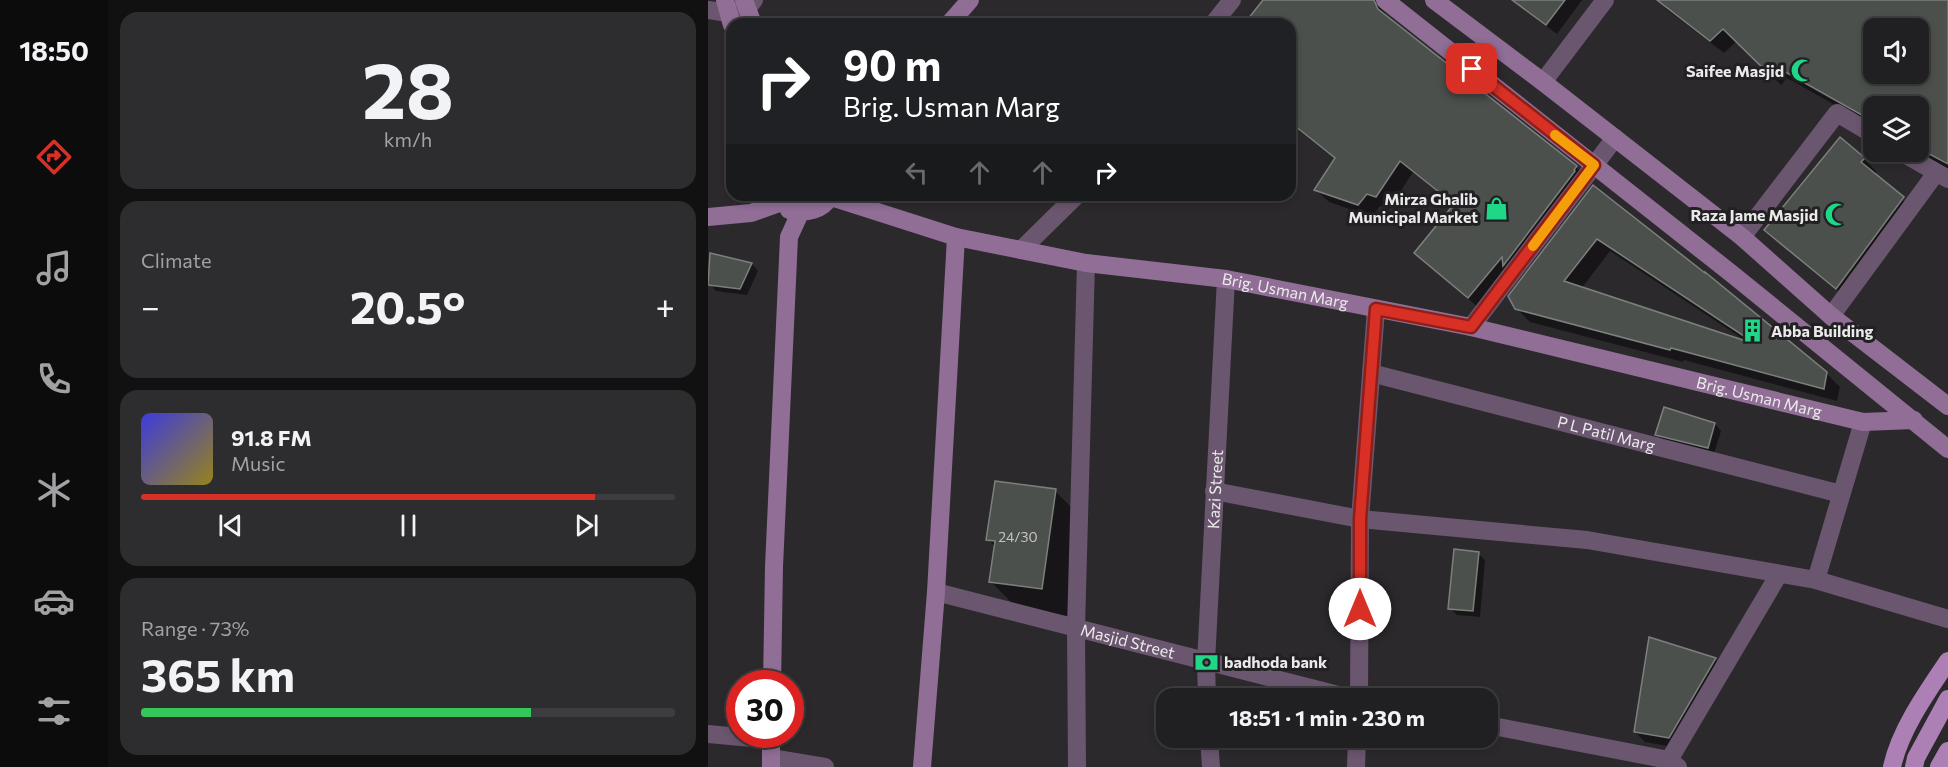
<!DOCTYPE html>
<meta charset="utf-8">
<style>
body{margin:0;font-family:Commissioner,sans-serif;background:#2d2c2e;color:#f1f3f6;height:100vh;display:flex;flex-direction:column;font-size:22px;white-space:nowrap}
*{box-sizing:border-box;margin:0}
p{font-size:20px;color:#a2a2a5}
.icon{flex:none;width:33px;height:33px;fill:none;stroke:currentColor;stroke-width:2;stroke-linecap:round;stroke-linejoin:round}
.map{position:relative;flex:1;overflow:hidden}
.drawer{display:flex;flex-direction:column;gap:12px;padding:12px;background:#121112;width:600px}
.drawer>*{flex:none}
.banner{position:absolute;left:18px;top:18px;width:570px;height:183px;border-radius:18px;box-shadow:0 3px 9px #0003,0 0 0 2px #3d3d3f;background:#202124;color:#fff;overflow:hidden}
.controls{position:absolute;left:1155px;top:18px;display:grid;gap:12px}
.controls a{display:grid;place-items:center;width:66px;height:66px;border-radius:12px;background:#201f21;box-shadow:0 3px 9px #0003,0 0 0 2px #3d3d3f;font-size:30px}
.speed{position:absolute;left:18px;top:670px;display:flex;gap:12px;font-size:30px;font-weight:700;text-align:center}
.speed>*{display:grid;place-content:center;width:78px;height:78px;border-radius:50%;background:#201f21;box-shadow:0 3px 9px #0003,0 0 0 2px #3d3d3f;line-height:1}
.speed .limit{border:9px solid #d22;background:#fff;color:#111}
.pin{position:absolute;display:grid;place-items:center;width:51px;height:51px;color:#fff;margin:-26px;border-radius:12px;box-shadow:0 3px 9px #0006}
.me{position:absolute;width:66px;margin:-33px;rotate:0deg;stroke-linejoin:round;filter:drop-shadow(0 0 4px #0008)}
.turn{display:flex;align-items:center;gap:21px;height:126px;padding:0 18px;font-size:27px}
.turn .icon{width:78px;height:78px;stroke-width:2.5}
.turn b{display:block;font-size:42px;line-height:51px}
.lanes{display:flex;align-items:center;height:57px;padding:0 18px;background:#0003;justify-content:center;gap:30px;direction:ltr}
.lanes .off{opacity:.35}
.big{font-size:45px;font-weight:700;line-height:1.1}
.drawer .tile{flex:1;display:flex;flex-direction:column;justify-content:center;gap:9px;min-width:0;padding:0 21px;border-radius:18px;background:#2d2c2e}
.drawer .dial{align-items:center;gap:0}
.dial b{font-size:78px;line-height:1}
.song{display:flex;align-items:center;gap:18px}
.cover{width:72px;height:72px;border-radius:9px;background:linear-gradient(135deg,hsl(240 70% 55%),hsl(50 70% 35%))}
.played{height:6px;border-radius:3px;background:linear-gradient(90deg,#d93025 85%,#3d3d3f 85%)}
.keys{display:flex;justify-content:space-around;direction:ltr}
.heat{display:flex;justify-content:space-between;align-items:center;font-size:33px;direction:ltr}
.charge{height:9px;border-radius:4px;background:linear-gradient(90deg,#34c759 73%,#3d3d3f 0)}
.trip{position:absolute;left:448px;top:688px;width:342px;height:60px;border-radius:18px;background:#201f21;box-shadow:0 3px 9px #0003,0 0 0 2px #3d3d3f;font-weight:700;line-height:60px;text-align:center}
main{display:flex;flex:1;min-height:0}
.tabs{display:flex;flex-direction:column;width:108px;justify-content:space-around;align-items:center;background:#0d0c0d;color:#a2a2a5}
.tabs .icon{width:42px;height:42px}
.tabs .active{color:#d93025}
.tabs b{font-size:27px;color:#f1f3f6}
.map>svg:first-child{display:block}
.shadow{fill:#0007;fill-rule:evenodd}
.building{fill:#4c504d;stroke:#7c807d;stroke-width:1.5;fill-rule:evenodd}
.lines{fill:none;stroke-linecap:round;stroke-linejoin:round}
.street{stroke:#6b566f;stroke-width:18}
.secondary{stroke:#906e96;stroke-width:18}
.primary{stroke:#ac80b4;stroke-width:18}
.route-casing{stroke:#8d1f18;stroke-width:15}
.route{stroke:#d93025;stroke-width:10}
.slow{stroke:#f59e0b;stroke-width:10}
.labels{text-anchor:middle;stroke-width:6;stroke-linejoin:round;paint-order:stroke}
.number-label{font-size:14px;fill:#c3c4c4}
.poi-label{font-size:16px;font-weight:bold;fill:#ebeaeb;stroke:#222022;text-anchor:end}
.street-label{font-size:16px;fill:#ebeaeb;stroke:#222022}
</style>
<main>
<nav class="tabs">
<b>18:50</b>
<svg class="icon active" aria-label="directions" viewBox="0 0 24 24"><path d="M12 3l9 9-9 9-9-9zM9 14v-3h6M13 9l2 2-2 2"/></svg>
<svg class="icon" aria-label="music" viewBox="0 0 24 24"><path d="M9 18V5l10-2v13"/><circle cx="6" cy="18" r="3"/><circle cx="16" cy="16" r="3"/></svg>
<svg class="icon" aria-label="phone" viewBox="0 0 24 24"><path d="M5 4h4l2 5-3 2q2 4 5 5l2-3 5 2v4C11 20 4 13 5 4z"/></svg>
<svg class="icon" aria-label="climate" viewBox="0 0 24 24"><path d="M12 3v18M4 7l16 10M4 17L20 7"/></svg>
<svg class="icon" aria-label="car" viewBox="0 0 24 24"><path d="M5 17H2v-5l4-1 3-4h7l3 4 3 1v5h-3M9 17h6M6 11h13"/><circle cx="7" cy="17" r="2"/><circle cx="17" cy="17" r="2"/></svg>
<svg class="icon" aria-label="filters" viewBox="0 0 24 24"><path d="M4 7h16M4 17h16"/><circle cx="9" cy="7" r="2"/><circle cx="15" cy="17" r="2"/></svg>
</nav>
<section class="drawer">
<div class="tile dial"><b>28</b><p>km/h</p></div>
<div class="tile"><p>Climate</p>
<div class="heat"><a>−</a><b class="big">20.5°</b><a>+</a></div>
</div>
<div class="tile">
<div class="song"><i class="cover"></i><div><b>91.8 FM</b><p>Music</p></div></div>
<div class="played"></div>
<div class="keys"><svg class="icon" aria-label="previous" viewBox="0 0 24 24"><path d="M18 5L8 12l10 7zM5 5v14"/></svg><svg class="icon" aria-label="pause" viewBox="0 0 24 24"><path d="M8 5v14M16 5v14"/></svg><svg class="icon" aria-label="next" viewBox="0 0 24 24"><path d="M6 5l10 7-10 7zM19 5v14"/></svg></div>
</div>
<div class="tile"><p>Range · 73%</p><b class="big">365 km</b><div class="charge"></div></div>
</section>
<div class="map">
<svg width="1240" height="767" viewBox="0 0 1240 767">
<rect width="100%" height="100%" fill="#2b292c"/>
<path class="shadow" d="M 557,0 L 664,0 L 678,14 L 680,19 L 868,167 L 881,180 L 773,310 L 708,253 L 747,206 L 705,172 L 681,209 L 672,206 L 664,217 L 621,202 L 608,190 L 628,160 L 582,123 L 582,24 L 538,24 Z
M 803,0 L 874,0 L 849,34 Z
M 950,0 L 1240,0 L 1240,169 L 1209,152 L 1210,106 L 1166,106 L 1166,127 L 1079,78 L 1073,85 L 1029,41 L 1016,53 L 958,9 ZM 1166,28 L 1210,28 L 1210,74 L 1166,74 Z
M 1156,159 L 1169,172 L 1166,175 L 1208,212 L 1142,301 L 1071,243 Z
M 885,187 L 1118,373 L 1132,387 L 1129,401 L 976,360 L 975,362 L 822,322 L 808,308 ZM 902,251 L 1041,343 L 873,289 Z
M 3,255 L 44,264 L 50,271 L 39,295 L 8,291 L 2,284 Z
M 957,409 L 1007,424 L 1013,431 L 1006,454 L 955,441 L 949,434 Z
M 347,491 L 374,518 L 361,616 L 310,609 L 283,582 L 287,547 L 280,539 Z
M 770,553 L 777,560 L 772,617 L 749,615 L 742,608 Z
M 1007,659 L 1017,669 L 971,748 L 937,742 L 927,732 Z"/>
<path class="building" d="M 555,0 L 666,0 L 670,9 L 869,166 L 866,170 L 867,171 L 795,266 L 794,257 L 760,298 L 706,253 L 746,204 L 692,161 L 668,197 L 659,194 L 650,205 L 606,190 L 627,158 L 582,122 L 582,24 L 536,24 Z
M 804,0 L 857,0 L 838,25 Z
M 949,0 L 1240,0 L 1240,164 L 1210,148 L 1210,106 L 1166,106 L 1166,122 L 1065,65 L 1060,73 L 1015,29 L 1002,41 ZM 1166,28 L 1210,28 L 1210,74 L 1166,74 Z
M 1132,137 L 1157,158 L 1153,162 L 1196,197 L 1128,289 L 1056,230 Z
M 885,185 L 997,273 L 997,272 L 1119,372 L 1116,389 L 963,348 L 962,350 L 807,309 L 800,296 ZM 889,239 L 1042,340 L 1041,342 L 856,281 Z
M 2,253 L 44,263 L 32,289 L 0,285 Z
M 956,407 L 1007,423 L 1000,448 L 947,435 Z
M 287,481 L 348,489 L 334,589 L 281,582 L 287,541 L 278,540 Z
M 746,549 L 771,552 L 765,611 L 740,609 Z
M 941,637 L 1008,658 L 961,738 L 926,732 Z"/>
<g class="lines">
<g class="street">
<path d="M 0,10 L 20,13 L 38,10 L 46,0"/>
<path d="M 505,24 L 524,0"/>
<path d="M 835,82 L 897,0"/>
<path d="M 1193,152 L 1240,179"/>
<path d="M 1034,237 L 1129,113 L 1166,135"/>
<path d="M 313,250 L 369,195"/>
<path d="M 1123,316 L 1228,173"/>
<path d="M 763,327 L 907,138"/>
<path id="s1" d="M 663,373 L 1133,494"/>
<path d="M 506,491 L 652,519 L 879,540 L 1108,580 L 1240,619"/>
<path d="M 1108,580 L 1155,422"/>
<path id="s2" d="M 228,592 L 646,699"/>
<path id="s3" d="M 499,699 L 498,662 L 518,279"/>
<path d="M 651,699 L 652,519 L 668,309"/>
<path d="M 780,725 L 961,760 L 970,767"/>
<path d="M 0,734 L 63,740"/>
<path d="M 501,738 L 503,767"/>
<path d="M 63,758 L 117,767"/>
<path d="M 961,760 L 1071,574"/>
<path d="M 369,767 L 368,628 L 378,263"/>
<path d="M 648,767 L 649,738"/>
</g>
<g class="secondary">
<path d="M 17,0 L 24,25"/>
<path d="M 36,0 L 45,24"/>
<path d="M 677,0 L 1024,274 L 1240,449"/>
<path d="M 726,0 L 835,82 L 1034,237 L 1123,316 L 1240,406"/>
<path d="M 241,24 L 262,0"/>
<path id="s4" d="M 123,197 L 248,237 L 378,263 L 518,279 L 763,327 L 1155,422 L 1206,420"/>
<path d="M 81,210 C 98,214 114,211 124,195"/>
<path d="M 0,217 L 43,213 L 71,203"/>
<path d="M 64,684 L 66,567 L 81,237 L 92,213"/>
<path d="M 63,767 L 63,735"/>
<path d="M 214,767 L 228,592 L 248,237"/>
</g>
<path class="primary" d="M 1184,767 C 1192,730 1219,692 1240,661
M 1206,767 L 1208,758 L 1240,699
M 1231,767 L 1240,751"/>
</g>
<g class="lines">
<defs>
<path id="route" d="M 652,609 L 652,519 L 668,309 L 763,327 L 886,165 L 764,69"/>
</defs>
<use href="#route" class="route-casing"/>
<use href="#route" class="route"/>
<path class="slow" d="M 825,246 L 886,165 L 847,135"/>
</g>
<defs>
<symbol id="mosque-bare" viewBox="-9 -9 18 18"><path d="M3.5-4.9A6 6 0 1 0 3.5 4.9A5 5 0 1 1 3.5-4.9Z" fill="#1fd887" stroke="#222022" stroke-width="2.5" paint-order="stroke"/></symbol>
<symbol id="shop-bare" viewBox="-9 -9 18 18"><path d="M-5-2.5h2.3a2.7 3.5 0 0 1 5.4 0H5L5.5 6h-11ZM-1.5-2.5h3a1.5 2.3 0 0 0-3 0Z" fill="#1fd887" stroke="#222022" stroke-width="2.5" paint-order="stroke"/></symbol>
<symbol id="building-bare" viewBox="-9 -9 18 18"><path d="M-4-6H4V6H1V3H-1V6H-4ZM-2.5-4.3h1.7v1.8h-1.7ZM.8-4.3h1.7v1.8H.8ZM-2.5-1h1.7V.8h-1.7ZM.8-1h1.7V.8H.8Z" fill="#1fd887" stroke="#222022" stroke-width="2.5" paint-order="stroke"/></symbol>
<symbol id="bank-bare" viewBox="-9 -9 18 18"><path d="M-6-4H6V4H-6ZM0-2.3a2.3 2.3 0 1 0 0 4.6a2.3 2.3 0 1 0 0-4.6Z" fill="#1fd887" stroke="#222022" stroke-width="2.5" paint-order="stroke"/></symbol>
</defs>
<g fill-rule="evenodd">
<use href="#mosque-bare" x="1078" y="54" width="33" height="33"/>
<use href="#shop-bare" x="772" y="192" width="33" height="33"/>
<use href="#mosque-bare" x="1112" y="198" width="33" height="33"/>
<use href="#building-bare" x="1028" y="314" width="33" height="33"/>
<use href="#bank-bare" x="482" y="646" width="33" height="33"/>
</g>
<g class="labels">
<g class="number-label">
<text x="310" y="542">24/30</text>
</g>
<g class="poi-label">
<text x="1076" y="77">Saifee Masjid</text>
<text x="770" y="205">Mirza Ghalib<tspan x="770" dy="18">Municipal Market</tspan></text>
<text x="1110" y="221">Raza Jame Masjid</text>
<text x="1063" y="337" text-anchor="start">Abba Building</text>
<text x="516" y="668" text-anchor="start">badhoda bank</text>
</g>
<g class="street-label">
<text dy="6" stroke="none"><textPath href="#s4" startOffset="465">Brig. Usman Marg</textPath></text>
<text dy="6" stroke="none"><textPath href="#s4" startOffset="951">Brig. Usman Marg</textPath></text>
<text dy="6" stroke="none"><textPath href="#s1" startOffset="243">P L Patil Marg</textPath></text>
<text dy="6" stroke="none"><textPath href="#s3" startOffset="210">Kazi Street</textPath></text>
<text dy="6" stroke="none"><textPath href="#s2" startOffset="198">Masjid Street</textPath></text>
</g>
</g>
</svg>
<div class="controls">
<a><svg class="icon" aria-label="sound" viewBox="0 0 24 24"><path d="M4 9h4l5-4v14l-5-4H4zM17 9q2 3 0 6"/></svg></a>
<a><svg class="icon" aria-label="layers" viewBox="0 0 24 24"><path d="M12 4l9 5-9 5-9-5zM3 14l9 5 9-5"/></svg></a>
</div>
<div class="speed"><div class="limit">30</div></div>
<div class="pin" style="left:764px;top:69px;background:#d93025"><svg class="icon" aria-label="arrive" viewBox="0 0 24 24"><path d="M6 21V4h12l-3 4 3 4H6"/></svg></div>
<svg class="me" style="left:652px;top:609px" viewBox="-20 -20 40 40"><circle r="19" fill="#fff"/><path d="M0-13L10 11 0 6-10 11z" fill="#d93025"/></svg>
<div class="trip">18:51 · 1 min · 230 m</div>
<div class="banner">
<div class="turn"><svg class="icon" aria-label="right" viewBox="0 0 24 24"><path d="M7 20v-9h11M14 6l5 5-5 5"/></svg><div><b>90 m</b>Brig. Usman Marg</div></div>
<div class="lanes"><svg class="icon off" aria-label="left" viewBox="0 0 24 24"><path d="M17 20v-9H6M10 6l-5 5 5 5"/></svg><svg class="icon off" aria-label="ahead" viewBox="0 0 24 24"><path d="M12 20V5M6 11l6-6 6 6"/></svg><svg class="icon off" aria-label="ahead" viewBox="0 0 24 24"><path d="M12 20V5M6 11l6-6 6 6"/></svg><svg class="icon" aria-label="right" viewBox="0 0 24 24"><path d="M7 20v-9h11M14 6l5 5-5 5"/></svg></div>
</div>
</div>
</main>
